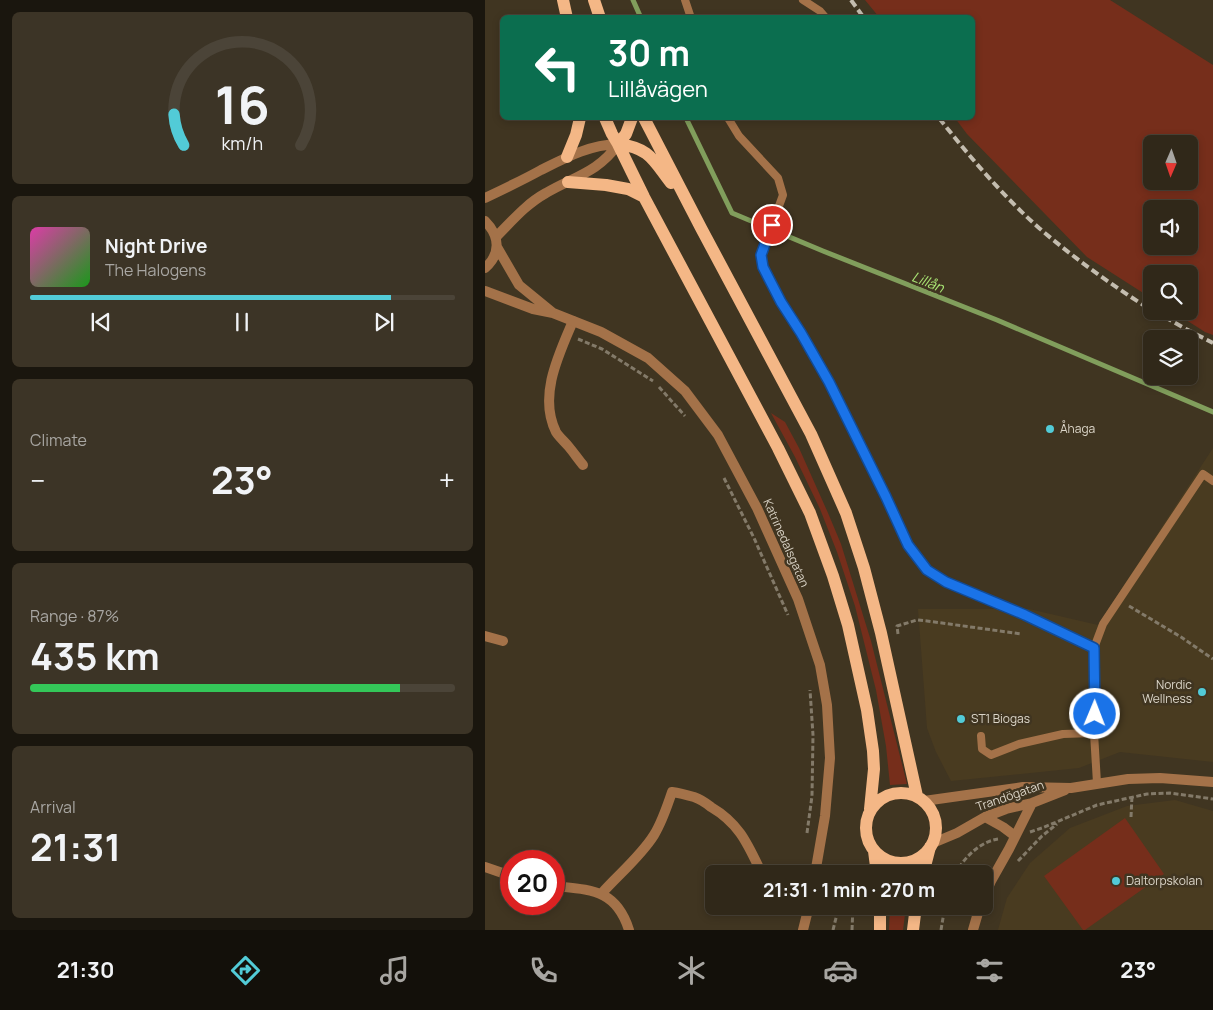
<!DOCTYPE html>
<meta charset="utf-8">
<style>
body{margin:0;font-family:Manrope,sans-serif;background:#3c3426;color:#f1f3f6;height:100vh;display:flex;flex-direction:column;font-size:19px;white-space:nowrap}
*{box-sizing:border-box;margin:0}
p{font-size:16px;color:#a8a6a2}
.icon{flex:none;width:28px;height:28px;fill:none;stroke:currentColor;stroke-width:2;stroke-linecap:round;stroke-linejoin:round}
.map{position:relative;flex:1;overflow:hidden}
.sheet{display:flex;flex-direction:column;gap:12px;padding:12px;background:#1a160e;width:485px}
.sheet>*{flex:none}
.banner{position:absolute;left:15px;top:15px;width:475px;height:105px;border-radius:8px;box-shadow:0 2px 8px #0003,0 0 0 1px #4b4438;background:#0b6e4f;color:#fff;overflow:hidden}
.needle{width:32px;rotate:182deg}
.buttons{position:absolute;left:658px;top:135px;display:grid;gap:10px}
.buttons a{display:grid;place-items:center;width:55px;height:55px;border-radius:8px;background:#302819;box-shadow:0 2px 8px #0003,0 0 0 1px #4b4438;font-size:25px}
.speed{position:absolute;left:15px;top:850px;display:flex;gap:10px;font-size:25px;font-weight:700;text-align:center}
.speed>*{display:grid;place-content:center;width:65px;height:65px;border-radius:50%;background:#302819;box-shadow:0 2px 8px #0003,0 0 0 1px #4b4438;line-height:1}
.speed .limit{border:8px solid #d22;background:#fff;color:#111}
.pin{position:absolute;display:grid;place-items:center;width:42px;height:42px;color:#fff;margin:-21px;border:2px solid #fff;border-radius:50%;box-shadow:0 1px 5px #0007}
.me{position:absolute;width:55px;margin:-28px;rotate:1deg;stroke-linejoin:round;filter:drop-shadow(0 0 4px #0008)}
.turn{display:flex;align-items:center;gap:18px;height:105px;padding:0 25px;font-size:22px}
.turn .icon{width:65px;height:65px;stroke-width:2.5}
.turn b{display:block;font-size:35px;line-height:42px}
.big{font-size:38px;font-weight:700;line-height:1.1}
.sheet .card{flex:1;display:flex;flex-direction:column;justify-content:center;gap:8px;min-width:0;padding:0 18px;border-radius:8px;background:#3c3426}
.sheet .dial{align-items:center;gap:0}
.dial svg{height:130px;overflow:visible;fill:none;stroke:#4b4438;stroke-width:7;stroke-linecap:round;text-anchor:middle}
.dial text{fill:#f1f3f6;stroke:none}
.song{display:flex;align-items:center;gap:15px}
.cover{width:60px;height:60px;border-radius:8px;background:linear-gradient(135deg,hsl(320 70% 55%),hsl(120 70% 35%))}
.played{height:5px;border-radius:2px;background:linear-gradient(90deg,#52cbd7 85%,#4b4438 85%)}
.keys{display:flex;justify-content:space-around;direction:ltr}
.heat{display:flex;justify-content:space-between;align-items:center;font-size:28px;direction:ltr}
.charge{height:8px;border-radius:4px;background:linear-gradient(90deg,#34c759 87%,#4b4438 0)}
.trip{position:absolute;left:220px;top:865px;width:288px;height:50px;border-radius:8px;background:#302819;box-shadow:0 2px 8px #0003,0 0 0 1px #4b4438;font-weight:700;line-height:50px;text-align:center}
.tab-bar{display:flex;height:80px;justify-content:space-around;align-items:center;background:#13100a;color:#a8a6a2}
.tab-bar .icon{width:35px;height:35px}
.tab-bar .active{color:#52cbd7}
.tab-bar b{font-size:22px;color:#f1f3f6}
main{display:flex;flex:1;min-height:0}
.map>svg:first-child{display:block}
.built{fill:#493b20}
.green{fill:#762e1b;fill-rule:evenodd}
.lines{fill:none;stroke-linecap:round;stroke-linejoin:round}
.stream{stroke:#819e5c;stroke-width:5}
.path{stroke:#837a69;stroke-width:3;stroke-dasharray:5 2.5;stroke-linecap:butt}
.service{stroke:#a47249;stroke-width:8}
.minor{stroke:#a47249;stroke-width:10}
.tertiary{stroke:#a47249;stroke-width:10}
.primary{stroke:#f4b786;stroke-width:12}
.rail{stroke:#c4bdaf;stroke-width:4;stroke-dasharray:8 4;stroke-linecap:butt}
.route-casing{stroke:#114b97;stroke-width:12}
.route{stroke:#1a73e8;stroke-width:9}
.poi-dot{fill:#52cbd7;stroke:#403521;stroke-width:2}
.labels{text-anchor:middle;stroke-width:5;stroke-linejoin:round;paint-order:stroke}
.poi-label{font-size:12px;fill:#dbd5c8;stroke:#403521;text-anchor:start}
.street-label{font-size:12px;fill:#dbd5c8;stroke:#403521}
.water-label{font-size:14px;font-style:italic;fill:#aae775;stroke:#403521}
</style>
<main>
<section class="sheet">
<div class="card dial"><svg viewBox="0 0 100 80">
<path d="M14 69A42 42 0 1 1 86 69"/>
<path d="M14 69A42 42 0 0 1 8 50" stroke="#52cbd7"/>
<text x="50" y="56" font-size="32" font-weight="700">16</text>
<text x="50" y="72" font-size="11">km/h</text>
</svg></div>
<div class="card">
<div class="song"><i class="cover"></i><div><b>Night Drive</b><p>The Halogens</p></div></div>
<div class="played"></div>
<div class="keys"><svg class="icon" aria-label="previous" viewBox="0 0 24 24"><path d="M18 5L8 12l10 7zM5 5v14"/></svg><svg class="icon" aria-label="pause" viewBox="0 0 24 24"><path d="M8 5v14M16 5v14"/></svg><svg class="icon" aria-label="next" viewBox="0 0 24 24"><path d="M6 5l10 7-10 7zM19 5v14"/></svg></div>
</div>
<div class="card"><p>Climate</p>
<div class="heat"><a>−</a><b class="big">23°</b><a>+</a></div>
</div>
<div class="card"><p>Range · 87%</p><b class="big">435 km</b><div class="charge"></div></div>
<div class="card"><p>Arrival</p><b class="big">21:31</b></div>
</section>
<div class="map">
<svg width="728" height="930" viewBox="0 0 728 930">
<rect width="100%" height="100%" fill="#403521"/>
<path class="built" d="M 728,448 L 728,762 L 635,752 L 594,768 L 466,781 L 451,752 L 442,728 L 433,609 L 544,609 L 613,625 Z
M 690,800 L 728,811 L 728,930 L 513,930 L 522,898 L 545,863 L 585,828 L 642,806 Z"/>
<path class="green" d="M 380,0 L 625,0 L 728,65 L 728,335 L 720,332 L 687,311 L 704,311 L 704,274 L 666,274 L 666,298 L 602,257 L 482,134 L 470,118 L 488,118 L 488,18 L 394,17 ZM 666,144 L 704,144 L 704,181 L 666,181 ZM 666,209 L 704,209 L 704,246 L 666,246 Z
M 286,413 L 300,422 L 314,448 L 343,513 L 356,544 L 386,641 L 422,784 L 405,785 L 401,746 L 391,690 L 370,606 L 352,552 L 335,509 L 310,457 Z
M 640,818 L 679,874 L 600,930 L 598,930 L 559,876 Z
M 405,906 L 421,906 L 418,930 L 404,930 Z"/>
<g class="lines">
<path class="stream" d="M 148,0 L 156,18
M 201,118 L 247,213 L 338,251 L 512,320 L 728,412"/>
<path class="path" d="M 93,339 L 117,349 L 168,381
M 174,387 L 200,416
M 239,478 L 269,538 L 303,615
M 644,606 L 696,637 L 728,659
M 413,634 L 412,626 L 432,620 L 442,621 L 537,634
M 646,817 L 647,796
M 545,832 L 557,828 L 612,805 L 662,794 L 685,793 L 728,799
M 322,833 L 327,796 L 328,735 L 325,690
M 533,861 L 557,836 L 572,824
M 358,874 L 359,874
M 470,874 C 479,858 494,842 513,839
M 348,930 L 354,906
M 367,930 L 368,906
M 456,930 L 460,906"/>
<path class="service" d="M 200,0 L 206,18
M 318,0 L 335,11 L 341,18
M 243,118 L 254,136 L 293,178 L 298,195 L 276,255 L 278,267 L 296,302 L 316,333 L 344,382 L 401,497 L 423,545 L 442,570 L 461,582 L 540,615 L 609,648
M 496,736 L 497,749 L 506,755 L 534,744 L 578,734 L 609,733
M 612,783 L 609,733 L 610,676 L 609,648 L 618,624 L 718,474 L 728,481"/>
<path class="minor" d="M 88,321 C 74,354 53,396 71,432 C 74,437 80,442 84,447 C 89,453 93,459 98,465
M 0,636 L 18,641
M 439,801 L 538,787 L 586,788 L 643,779 L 675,778 L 728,782
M 500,817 L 518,827 L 530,836
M 448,843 L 472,833 L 500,817 L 521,809 L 547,803 L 580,790
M 0,867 L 26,876
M 69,886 C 106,890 131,889 144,930
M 117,893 C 133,875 156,856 169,835 C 177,822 182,807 187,792 C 194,793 202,795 209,797 C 215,799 221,803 226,807 C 255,824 263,845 277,874
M 499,897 L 506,881 L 524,849 L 547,803
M 311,906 L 323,910
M 488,930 L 495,906"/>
<path class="tertiary" d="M 0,198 C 19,189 38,180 56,170 C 82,157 104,145 133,144
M 0,221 C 15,236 16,254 0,268
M 11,237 C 27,221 41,204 61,193 C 88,177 114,172 133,144
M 12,247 L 34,285 L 67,312
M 0,291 L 48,309 L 68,313 L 116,332 L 163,358 L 200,391 L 233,435 L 272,508 L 313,599 L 335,665 L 342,705 L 345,758 L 340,816 L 330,874
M 318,930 L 324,906"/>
<path class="primary" d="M 78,0 L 82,18
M 109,0 L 115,18
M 120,118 L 127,134 L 133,144 L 159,197 L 293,448 L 325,513 L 348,576 L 363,625 L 382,710 L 388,751 L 389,769 L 385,809
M 159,118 L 216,228 L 326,434 L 361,513 L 379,568 L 396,633 L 432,796
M 133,144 C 165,148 168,160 186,183
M 133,144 L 141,134 L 147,118
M 82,157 L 91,135 L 95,118
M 83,182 L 121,185 L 143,189 L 159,197
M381 828a35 35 0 1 1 70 0a35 35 0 1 1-70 0Z
M 389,851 L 392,874
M 438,874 L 445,847
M 395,930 L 395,906
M 428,930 L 431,906"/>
<path class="rail" d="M 366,0 L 379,18
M 454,118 C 485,157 517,195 554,228 C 590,259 627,285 666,310
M 669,311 L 701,329 L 728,343"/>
</g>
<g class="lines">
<defs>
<path id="route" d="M 287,225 L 276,255 L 278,267 L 296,302 L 316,333 L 344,382 L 401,497 L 423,545 L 442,570 L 461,582 L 540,615 L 609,648 L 610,714"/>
</defs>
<use href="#route" class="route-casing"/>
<use href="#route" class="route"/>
</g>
<g class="poi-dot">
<circle cx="565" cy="429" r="5"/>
<circle cx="717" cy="692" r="5"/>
<circle cx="476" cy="719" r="5"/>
<circle cx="631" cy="881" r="5"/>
</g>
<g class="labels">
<g class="poi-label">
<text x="575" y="433">Åhaga</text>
<text x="707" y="689" text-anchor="end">Nordic<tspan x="707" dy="14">Wellness</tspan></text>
<text x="486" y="723">ST1 Biogas</text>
<text x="641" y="885">Daltorpskolan</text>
</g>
<g class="street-label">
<text transform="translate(301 543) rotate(66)" y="4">Katrinedalsgatan</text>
<text transform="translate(525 796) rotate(-19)" y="4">Trandögatan</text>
</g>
<g class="water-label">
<text transform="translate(443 282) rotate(22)" y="5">Lillån</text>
</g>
</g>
</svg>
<div class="buttons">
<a><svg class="needle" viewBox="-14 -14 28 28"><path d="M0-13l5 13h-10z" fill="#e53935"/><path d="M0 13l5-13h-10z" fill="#a8a6a2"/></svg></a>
<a><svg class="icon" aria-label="sound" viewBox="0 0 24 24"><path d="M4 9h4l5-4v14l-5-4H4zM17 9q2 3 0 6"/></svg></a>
<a><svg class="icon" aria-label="search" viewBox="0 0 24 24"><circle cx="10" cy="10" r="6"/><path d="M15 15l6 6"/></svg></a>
<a><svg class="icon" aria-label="layers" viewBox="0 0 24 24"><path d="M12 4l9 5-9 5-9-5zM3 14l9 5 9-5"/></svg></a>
</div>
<div class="speed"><div class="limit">20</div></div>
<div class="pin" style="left:287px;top:225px;background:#d93025"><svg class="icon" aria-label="arrive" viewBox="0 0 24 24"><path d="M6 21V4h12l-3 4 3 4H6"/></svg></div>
<svg class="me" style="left:610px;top:714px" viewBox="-20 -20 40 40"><circle r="17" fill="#1a73e8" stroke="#fff" stroke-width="3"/><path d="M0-11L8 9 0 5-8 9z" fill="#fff"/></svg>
<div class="trip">21:31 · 1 min · 270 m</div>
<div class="banner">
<div class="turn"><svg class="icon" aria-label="left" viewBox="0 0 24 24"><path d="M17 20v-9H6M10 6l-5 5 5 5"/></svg><div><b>30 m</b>Lillåvägen</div></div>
</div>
</div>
</main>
<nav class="tab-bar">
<b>21:30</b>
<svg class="icon active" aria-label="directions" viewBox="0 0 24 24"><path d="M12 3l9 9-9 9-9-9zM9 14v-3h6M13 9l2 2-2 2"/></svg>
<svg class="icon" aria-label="music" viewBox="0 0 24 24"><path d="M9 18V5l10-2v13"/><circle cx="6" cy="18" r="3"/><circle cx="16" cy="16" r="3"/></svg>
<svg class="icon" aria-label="phone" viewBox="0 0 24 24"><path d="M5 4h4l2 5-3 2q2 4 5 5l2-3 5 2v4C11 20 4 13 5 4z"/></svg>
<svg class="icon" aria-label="climate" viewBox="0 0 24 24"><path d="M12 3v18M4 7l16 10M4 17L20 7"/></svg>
<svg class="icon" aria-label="car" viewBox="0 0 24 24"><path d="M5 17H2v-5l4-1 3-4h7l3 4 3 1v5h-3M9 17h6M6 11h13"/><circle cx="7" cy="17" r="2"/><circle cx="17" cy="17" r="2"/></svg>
<svg class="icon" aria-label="filters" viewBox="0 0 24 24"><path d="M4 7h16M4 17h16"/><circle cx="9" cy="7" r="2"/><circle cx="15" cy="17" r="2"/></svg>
<b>23°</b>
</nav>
